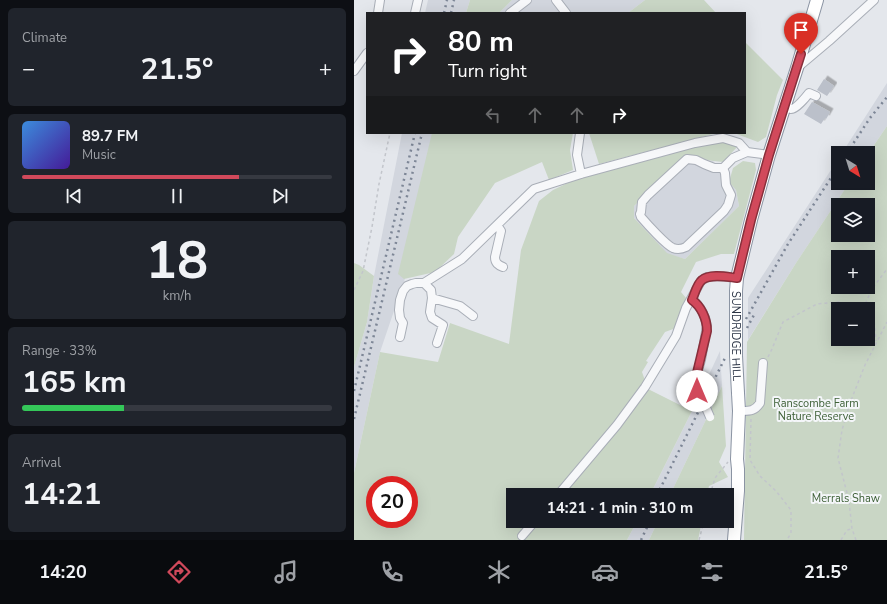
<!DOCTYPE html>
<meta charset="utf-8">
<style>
body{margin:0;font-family:"Nunito Sans",sans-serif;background:#20242c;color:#f1f3f6;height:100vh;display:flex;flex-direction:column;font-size:15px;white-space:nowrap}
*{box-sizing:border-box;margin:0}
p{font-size:13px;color:#9ea1a6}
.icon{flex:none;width:22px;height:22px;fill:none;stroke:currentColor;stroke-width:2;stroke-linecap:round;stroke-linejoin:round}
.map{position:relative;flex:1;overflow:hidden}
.side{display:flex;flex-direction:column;gap:8px;padding:8px;background:#0d0f14;width:354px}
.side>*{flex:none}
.guide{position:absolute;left:12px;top:12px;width:380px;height:122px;border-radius:0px;box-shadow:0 4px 16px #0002;background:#202124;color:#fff;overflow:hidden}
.needle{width:26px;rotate:142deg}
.controls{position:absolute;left:477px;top:146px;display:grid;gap:8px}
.controls a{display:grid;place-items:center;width:44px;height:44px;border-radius:0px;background:#171b24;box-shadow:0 4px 16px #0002;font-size:20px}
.speed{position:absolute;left:12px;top:476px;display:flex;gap:8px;font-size:20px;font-weight:700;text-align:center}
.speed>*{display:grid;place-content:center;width:52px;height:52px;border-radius:50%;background:#171b24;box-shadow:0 4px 16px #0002;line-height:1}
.speed .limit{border:6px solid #d22;background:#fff;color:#111}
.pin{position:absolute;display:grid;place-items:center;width:34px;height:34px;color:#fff;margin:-41px -17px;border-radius:50% 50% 50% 0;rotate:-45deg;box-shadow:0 0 4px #0007}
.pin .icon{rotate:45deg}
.me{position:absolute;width:44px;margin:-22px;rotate:0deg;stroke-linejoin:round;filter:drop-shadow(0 0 3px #0008)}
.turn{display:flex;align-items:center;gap:14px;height:84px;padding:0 16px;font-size:18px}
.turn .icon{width:52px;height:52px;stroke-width:2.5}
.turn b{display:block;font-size:28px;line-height:34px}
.lanes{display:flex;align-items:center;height:38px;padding:0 16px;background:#0003;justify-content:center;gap:20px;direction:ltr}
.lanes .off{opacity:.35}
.big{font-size:30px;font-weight:700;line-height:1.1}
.side .widget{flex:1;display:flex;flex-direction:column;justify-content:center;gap:6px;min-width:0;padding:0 14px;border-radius:6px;background:#20242c}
.side .dial{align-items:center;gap:0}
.dial b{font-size:52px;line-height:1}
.song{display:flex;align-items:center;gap:12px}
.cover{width:48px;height:48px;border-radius:6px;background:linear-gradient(135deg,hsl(210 70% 55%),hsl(260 70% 35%))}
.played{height:4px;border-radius:2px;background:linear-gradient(90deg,#d1495b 70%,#363941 70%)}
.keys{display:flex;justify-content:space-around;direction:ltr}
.heat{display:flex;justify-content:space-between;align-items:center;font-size:22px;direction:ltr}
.charge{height:6px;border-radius:3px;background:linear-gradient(90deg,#34c759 33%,#363941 0)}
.trip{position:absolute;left:152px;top:488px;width:228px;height:40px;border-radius:0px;background:#171b24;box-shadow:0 4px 16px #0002;font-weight:700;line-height:40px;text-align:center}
.menu{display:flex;height:64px;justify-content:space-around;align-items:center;background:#090b0e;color:#9ea1a6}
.menu .icon{width:28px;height:28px}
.menu .active{color:#d1495b}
.menu b{font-size:18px;color:#f1f3f6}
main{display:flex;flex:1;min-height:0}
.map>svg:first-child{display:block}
.built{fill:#d2d6de}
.green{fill:#c9d6c5;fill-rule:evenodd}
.building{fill:#bbc0ca;filter:url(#shadow)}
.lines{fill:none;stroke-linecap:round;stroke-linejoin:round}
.minor-casing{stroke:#a9aeb7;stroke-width:10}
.highway-casing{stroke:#8b94a3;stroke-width:14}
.path{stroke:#c2c5cb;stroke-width:1.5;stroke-dasharray:3 3;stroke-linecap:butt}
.minor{stroke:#f7f8fa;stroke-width:8}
.highway{stroke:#fff;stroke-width:12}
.rail{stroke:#7d8696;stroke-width:2.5;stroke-dasharray:2 4;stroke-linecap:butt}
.minor-bridge-casing{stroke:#a9aeb7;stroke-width:10;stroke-linecap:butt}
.highway-bridge-casing{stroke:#8b94a3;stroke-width:14;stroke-linecap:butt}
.minor-bridge{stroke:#f7f8fa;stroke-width:8}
.highway-bridge{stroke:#fff;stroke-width:12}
.route-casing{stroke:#882f3b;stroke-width:10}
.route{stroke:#d1495b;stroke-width:7}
.labels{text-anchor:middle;stroke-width:4;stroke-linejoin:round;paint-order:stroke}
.street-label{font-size:11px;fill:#2b3445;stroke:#f4f6f9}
.park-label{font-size:11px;fill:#3f6138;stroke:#f4f6f9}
</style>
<main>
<section class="side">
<div class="widget"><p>Climate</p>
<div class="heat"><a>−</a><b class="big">21.5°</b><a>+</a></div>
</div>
<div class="widget">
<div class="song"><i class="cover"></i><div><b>89.7 FM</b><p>Music</p></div></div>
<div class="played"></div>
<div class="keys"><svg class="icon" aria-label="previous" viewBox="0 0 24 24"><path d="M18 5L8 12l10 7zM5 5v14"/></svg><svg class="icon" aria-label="pause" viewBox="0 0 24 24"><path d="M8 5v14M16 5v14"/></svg><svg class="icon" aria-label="next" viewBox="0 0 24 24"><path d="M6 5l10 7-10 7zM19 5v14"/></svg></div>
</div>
<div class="widget dial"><b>18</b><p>km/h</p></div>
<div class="widget"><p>Range · 33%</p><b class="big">165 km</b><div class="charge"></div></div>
<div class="widget"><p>Arrival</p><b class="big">14:21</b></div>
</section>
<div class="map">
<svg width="533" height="540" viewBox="0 0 533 540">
<defs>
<filter id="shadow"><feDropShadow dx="3.5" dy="-3.5" stdDeviation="0" flood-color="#0004"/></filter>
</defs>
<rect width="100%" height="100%" fill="#e4e7ec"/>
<path class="built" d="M 74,0 L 116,0 L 112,13 L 71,13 Z
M 158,0 L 291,0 L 274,13 L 145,13 Z
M 533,83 L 533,126 L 514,154 L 514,153 L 488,153 Z
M 48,133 L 79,133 L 58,258 L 26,352 L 0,473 L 0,367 L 13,322 L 20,276 Z
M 334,155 L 359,161 L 382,190 L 385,206 L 331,259 L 313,254 L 280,218 L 280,206 Z
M 484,159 L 484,183 L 495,183 L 442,263 L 394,340 L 394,298 Z
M 366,351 L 368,386 L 316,495 L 296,495 L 338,411 Z
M 283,521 L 304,521 L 295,540 L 273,540 Z"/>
<path class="green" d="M 116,0 L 158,0 L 145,13 L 112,13 Z
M 291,0 L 350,0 L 362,13 L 274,13 Z
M 391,42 L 429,80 L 423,95 L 412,137 L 404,142 L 380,133 L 391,133 Z
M 533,126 L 533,540 L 390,540 L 393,342 L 442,263 L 495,183 L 514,183 L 514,154 ZM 484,205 L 514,205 L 514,235 L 484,235 ZM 484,257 L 514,257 L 514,287 L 484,287 ZM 484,309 L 514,309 L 514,339 L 484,339 Z
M 78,133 L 219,133 L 216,150 L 219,170 L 195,180 L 188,162 L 141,183 L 104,237 L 100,254 L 81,272 L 50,279 L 44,274 Z
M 235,133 L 363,133 L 245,164 Z
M 368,141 L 384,146 L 369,162 L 359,161 L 334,156 L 280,206 L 280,218 L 313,253 L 331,259 L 385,206 L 382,190 L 375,182 L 379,168 L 389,161 L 401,163 L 402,170 L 380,254 L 367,254 L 342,262 L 327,292 L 332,298 L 322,328 L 311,332 L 292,361 L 294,362 L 288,372 L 294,389 L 338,411 L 296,495 L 159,495 L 159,521 L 283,521 L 273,540 L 0,540 L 0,473 L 26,352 L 84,362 L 96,323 L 155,344 L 167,250 L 185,201 L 199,190 L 218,181 L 325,149 ZM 21,485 L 55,485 L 55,519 L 21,519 Z
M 0,263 L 5,265 L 20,276 L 13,322 L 0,367 Z
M 368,386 L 372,446 L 365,462 L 374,477 L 355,486 L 353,495 L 316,495 Z
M 304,521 L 348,521 L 344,540 L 295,540 Z"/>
<path class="building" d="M 470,79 L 480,86 L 473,96 L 463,90 Z
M 458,102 L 476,112 L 472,119 L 471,118 L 467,124 L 450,114 Z"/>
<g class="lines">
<defs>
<path id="minor" d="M 202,0 L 212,13
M 24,13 L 26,0
M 61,13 L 64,0
M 156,13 L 173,0
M 443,68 L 475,41 L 520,0
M 0,71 L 13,53
M 430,107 C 431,107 437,109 437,109 C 442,109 452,97 455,93 L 462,96
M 226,133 L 223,155 L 227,174
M 369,168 L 371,173 L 372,185 L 377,195 L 374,205 L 370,211 L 332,247 C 328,249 324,250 319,248 C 312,245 293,224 287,217 L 286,214 L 287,212 L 288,202 L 294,195 L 333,159 L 342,160 L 350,164 L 360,168 L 369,168 L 379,158 L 393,152 L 415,155
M 143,225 L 147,231 L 141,257 C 141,263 144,265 149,267
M 70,283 L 77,290 L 78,298 L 76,312 L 78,318 L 89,325 L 83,343
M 78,298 L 106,306 L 119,316
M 338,300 C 346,305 352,317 353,326 L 347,360 L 343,374 L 342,385
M 46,337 L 49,323 L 46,318 L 45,310 L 46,300 L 49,291 L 53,286 L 58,284 L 62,283 L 70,283 L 108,259 L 180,189 L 227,174 L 341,143 L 369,138 L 385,143 L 393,152
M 385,411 C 395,411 400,412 406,403 L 409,363
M 204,495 L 263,425 L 291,387 L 322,336 L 332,308 L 347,281 L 353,277 L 365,276 L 383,278
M 168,536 L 181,521"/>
<path id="highway" d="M 382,291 L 383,278 L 397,220 L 415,155 L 443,68 L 463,0
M 380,540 L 384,491 L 384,469 L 383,459 L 385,411 L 384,393"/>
</defs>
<use href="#minor" class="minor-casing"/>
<use href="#highway" class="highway-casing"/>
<path class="path" d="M 0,290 L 9,271 L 18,227 L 25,184 L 36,133
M 509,309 L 518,289 L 533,269
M 514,328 L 520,320 L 522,341
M 414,357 L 418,349 L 429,322 L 463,304 L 485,302 L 503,309
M 397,419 L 396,460 L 406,476 L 422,491 L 437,510 L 437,533 L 433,540
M 356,495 L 361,478 L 374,462
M 345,540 L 350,521
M 487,540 L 493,530 L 497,529
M 502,540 L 498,529 L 495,501 L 484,458 L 488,430 L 496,403 L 511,365 L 533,322"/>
<use href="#minor" class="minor"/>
<use href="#highway" class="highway"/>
<path class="rail" d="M 90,13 L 93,0
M 97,13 L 100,0
M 493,153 L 516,118 L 533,97
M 392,319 L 434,244 L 484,167
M 393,328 L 400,315
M 0,391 L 61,133
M 0,419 L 68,133
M 303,495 L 372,356
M 287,540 L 296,521"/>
<defs>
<path id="minor-bridge" d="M 342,385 L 344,393 L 350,403 L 356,417"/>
<g id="highway-bridge">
<path id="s1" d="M 382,291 L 382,356 L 384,393"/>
</g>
</defs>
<use href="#minor-bridge" class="minor-bridge-casing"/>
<use href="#highway-bridge" class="highway-bridge-casing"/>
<use href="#minor-bridge" class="minor-bridge"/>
<use href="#highway-bridge" class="highway-bridge"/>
</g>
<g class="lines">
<defs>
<path id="route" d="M 343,391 L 342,384 L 342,377 L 353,331 C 353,319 347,306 338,300 C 341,293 343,284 348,280 C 356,273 374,277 383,278 L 397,220 L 415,155 L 447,54"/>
</defs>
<use href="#route" class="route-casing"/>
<use href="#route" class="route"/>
</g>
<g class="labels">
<g class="street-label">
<text dy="4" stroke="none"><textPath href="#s1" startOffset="45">SUNDRIDGE HILL</textPath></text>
</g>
<g class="park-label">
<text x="462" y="407">Ranscombe Farm<tspan x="462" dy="13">Nature Reserve</tspan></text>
<text x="492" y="502">Merrals Shaw</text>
</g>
</g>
</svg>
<div class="controls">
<a><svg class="needle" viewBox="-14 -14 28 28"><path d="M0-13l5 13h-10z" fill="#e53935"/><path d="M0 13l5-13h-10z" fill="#9ea1a6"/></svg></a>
<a><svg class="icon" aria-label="layers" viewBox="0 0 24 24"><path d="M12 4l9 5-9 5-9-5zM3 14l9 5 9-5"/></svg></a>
<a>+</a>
<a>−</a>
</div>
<div class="speed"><div class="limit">20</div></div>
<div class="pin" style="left:447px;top:54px;background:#d93025"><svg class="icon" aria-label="arrive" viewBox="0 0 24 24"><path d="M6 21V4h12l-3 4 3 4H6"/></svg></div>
<svg class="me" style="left:343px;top:391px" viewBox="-20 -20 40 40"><circle r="19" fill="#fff"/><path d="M0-13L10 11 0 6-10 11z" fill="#d1495b"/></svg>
<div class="trip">14:21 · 1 min · 310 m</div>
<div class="guide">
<div class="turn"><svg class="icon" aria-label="right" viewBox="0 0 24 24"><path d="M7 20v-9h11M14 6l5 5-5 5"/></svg><div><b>80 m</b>Turn right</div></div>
<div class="lanes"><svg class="icon off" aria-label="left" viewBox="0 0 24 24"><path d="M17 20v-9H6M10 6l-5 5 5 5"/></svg><svg class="icon off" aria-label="ahead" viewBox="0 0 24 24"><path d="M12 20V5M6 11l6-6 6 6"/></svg><svg class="icon off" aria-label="ahead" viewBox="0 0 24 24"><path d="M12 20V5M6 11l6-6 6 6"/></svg><svg class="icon" aria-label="right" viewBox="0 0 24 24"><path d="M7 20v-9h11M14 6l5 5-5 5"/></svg></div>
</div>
</div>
</main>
<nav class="menu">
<b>14:20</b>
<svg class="icon active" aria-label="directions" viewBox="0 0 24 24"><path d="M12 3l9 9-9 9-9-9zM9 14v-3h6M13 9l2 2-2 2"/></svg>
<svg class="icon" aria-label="music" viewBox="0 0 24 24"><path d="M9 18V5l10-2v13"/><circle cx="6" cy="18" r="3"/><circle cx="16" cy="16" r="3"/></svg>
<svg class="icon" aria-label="phone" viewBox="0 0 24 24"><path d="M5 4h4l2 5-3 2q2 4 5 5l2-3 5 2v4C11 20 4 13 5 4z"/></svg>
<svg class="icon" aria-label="climate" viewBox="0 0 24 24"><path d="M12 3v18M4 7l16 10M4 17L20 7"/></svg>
<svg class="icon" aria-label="car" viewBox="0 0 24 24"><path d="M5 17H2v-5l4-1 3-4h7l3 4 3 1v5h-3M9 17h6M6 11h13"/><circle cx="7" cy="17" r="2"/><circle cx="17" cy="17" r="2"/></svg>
<svg class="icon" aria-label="filters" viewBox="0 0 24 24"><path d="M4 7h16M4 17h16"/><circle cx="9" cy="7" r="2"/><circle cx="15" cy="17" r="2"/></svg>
<b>21.5°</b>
</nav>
